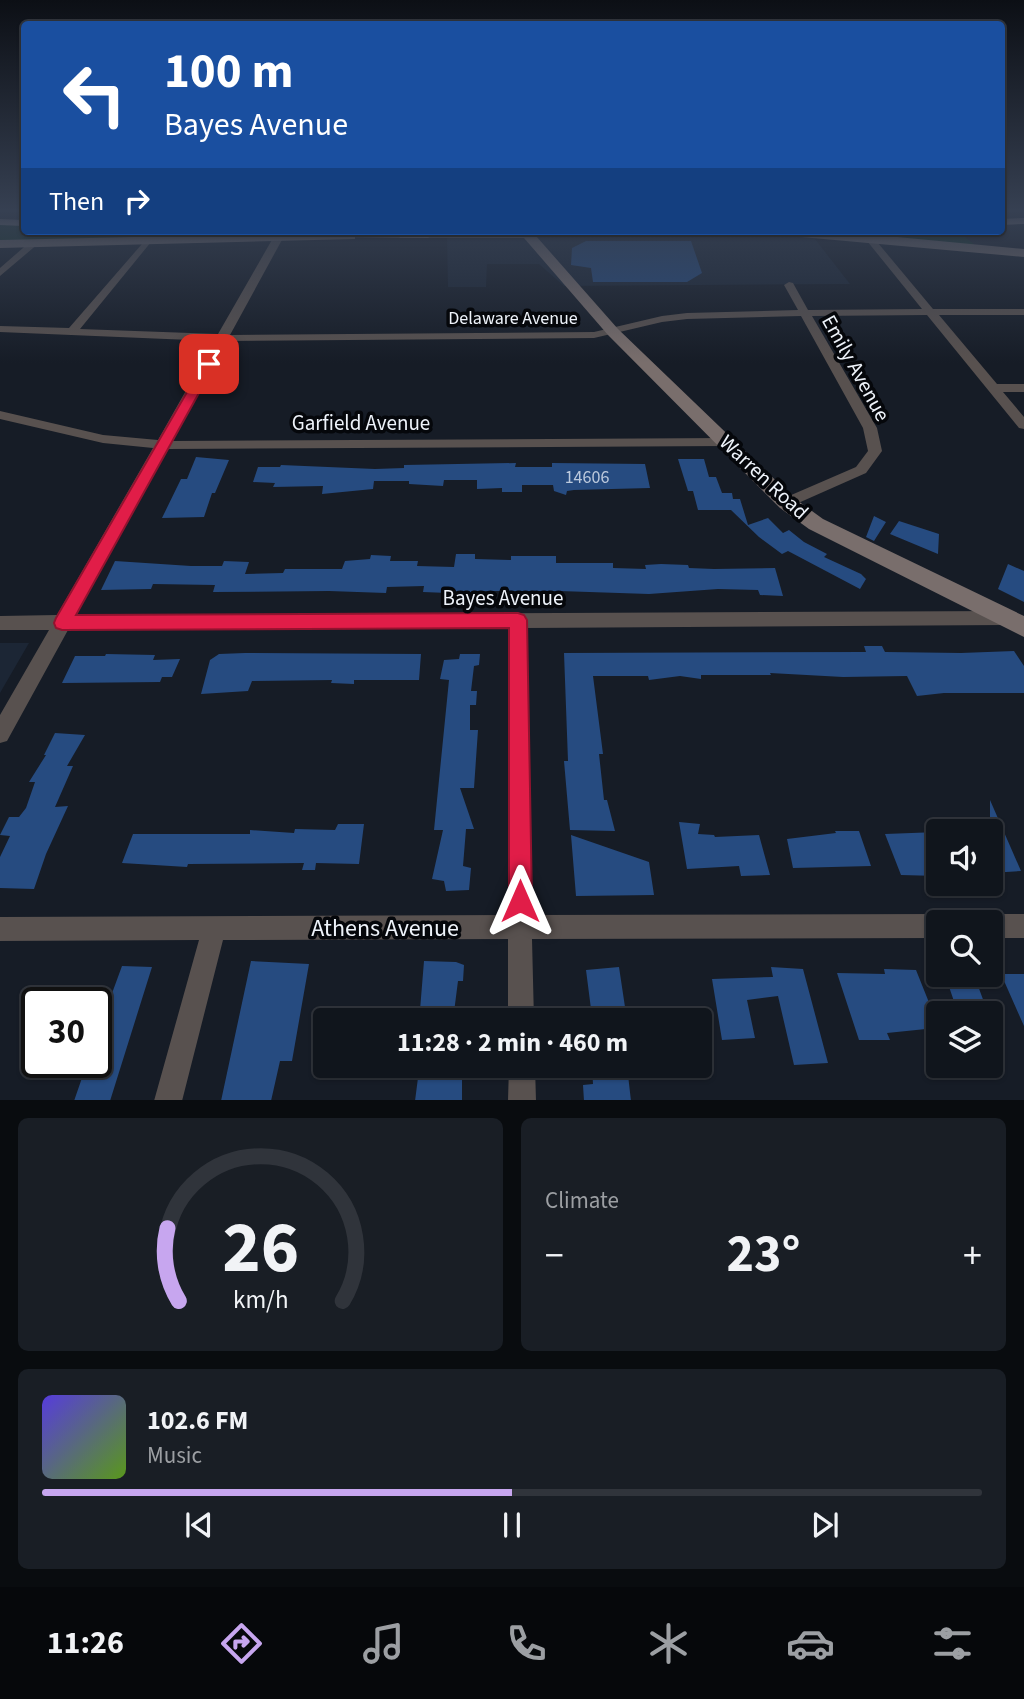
<!DOCTYPE html>
<meta charset="utf-8">
<style>
body{margin:0;font-family:"Source Sans 3",sans-serif;background:#191e25;color:#f1f3f6;height:100vh;display:flex;flex-direction:column;font-size:26px;white-space:nowrap}
*{box-sizing:border-box;margin:0}
p{font-size:23px;color:#9c9fa3}
.icon{flex:none;width:38px;height:38px;fill:none;stroke:currentColor;stroke-width:2;stroke-linecap:round;stroke-linejoin:round}
.map{position:relative;height:1100px;overflow:hidden}
.panel{display:flex;flex-direction:column;gap:18px;padding:18px;background:#090c0f;flex:1}
.panel>*{flex:none}
.banner{position:absolute;left:21px;top:21px;width:984px;height:214px;border-radius:7px;box-shadow:0 2px 5px #0004,0 0 0 2px #30343b;background:#1a4fa0;color:#fff;overflow:hidden}
.tools{position:absolute;left:926px;top:819px;display:grid;gap:14px}
.tools a{display:grid;place-items:center;width:77px;height:77px;border-radius:7px;background:#10151c;box-shadow:0 2px 5px #0004,0 0 0 2px #30343b;font-size:35px}
.speed{position:absolute;left:21px;top:987px;display:flex;gap:14px;font-size:35px;font-weight:700;text-align:center}
.speed>*{display:grid;place-content:center;width:91px;height:91px;border-radius:50%;background:#10151c;box-shadow:0 2px 5px #0004,0 0 0 2px #30343b;line-height:1}
.speed .limit{border:4px solid #111;border-radius:10px;background:#fff;color:#111}
.pin{position:absolute;display:grid;place-items:center;width:60px;height:60px;color:#fff;margin:-30px;border-radius:14px;box-shadow:0 4px 10px #0006}
.me{position:absolute;width:77px;margin:-38px;rotate:0deg;stroke-linejoin:round;filter:drop-shadow(0 0 5px #0008)}
.turn{display:flex;align-items:center;gap:24px;height:147px;padding:0 28px;font-size:32px}
.turn .icon{width:91px;height:91px;stroke-width:2.5}
.turn b{display:block;font-size:49px;line-height:60px}
.then{display:flex;align-items:center;height:66px;padding:0 28px;background:#0003;gap:14px;font-size:26px}
.big{font-size:52px;font-weight:700;line-height:1.1}
.panel .widget{flex:1;display:flex;flex-direction:column;justify-content:center;gap:10px;min-width:0;padding:0 24px;border-radius:10px;background:#191e25}
.panel .dial{align-items:center;gap:0}
.dial svg{height:182px;overflow:visible;fill:none;stroke:#30343b;stroke-width:7;stroke-linecap:round;text-anchor:middle}
.dial text{fill:#f1f3f6;stroke:none}
.song{display:flex;align-items:center;gap:21px}
.cover{width:84px;height:84px;border-radius:10px;background:linear-gradient(135deg,hsl(250 70% 55%),hsl(90 70% 35%))}
.played{height:7px;border-radius:4px;background:linear-gradient(90deg,#c7a6ef 50%,#30343b 50%)}
.keys{display:flex;justify-content:space-around;direction:ltr}
.heat{display:flex;justify-content:space-between;align-items:center;font-size:38px;direction:ltr}
.panel .tiles{flex:1;display:grid;gap:18px;grid-template-columns:1fr 1fr}
.widget:last-child{grid-column:span 2}
.trip{position:absolute;left:313px;top:1008px;width:399px;height:70px;border-radius:7px;background:#10151c;box-shadow:0 2px 5px #0004,0 0 0 2px #30343b;font-weight:700;line-height:70px;text-align:center}
.tab-bar{display:flex;height:112px;justify-content:space-around;align-items:center;background:#06080b;color:#9c9fa3}
.tab-bar .icon{width:49px;height:49px}
.tab-bar .current{color:#c7a6ef}
.tab-bar b{font-size:32px;color:#f1f3f6}
.map>svg:first-child{display:block}
.built{fill:#1c2635}
.green{fill:#0e3120}
.building{fill:#264b80}
.lines{fill:none;stroke-linecap:round;stroke-linejoin:round}
.street{fill:#58514f;fill-rule:evenodd}
.secondary{fill:#796e6c;fill-rule:evenodd}
.highway{fill:#ac9a97;fill-rule:evenodd}
.route{fill:#e11d48;stroke:#92132f;stroke-width:2}
.labels{text-anchor:middle;stroke-width:7;stroke-linejoin:round;paint-order:stroke}
.far-street-label{font-size:18px;fill:#eef3fa;stroke:#05070b}
.number-label{font-size:18px;fill:#bcc9dc}
.street-label{font-size:21px;fill:#eef3fa;stroke:#05070b}
.near-street-label{font-size:24px;fill:#eef3fa;stroke:#05070b}
</style>
<div class="map">
<svg width="1024" height="1101" viewBox="0 0 1024 1101">
<rect width="100%" height="100%" fill="#161c26"/>
<path class="built" d="M 754,232 L 811,234 L 850,284 L 564,286 L 539,264 L 487,264 L 486,287 L 448,287 L 447,235 Z
M 0,643 L 29,643 L 0,693 Z"/>
<path class="green" d="M 0,224 L 24,225 L 24,231 L 125,231 L 234,236 L 0,241 Z
M 870,231 L 958,231 L 977,247 L 874,236 Z"/>
<path class="building" d="M 586,241 L 691,241 L 702,273 L 687,282 L 593,282 L 591,268 L 571,265 L 572,248 Z
M 196,457 L 229,460 L 215,493 L 212,493 L 204,517 L 162,518 L 181,479 L 187,479 Z
M 678,459 L 704,459 L 709,477 L 716,477 L 722,493 L 732,493 L 733,499 L 740,499 L 748,525 L 768,518 L 783,533 L 789,530 L 804,542 L 827,554 L 824,557 L 861,574 L 866,579 L 860,589 L 788,551 L 782,554 L 759,537 L 731,510 L 698,510 L 693,491 L 688,491 Z
M 516,463 L 515,467 L 552,467 L 552,463 L 645,464 L 650,488 L 574,490 L 567,491 L 566,495 L 554,491 L 553,485 L 522,485 L 522,492 L 502,492 L 502,488 L 477,489 L 477,480 L 444,480 L 443,486 L 409,484 L 409,481 L 374,481 L 373,489 L 322,494 L 323,486 L 273,487 L 275,483 L 253,482 L 258,467 L 280,467 L 281,465 L 375,469 L 404,468 L 404,465 Z
M 874,516 L 886,522 L 874,541 L 866,537 Z
M 899,521 L 939,534 L 938,554 L 890,534 Z
M 456,554 L 475,554 L 475,559 L 511,560 L 511,556 L 556,556 L 556,563 L 613,563 L 613,568 L 646,569 L 645,565 L 661,564 L 688,565 L 689,568 L 714,569 L 775,568 L 783,596 L 760,595 L 758,590 L 718,589 L 649,594 L 559,591 L 473,591 L 473,594 L 423,592 L 424,586 L 387,587 L 386,593 L 329,591 L 213,592 L 215,585 L 153,584 L 151,589 L 101,590 L 115,561 L 191,566 L 222,566 L 224,561 L 249,562 L 245,574 L 283,573 L 285,569 L 342,569 L 345,561 L 370,559 L 371,555 L 391,556 L 390,561 L 418,561 L 417,566 L 454,567 Z
M 1008,564 L 1024,571 L 1024,602 L 998,589 Z
M 864,646 L 882,646 L 885,652 L 961,653 L 1014,651 L 1024,666 L 1024,693 L 944,693 L 917,696 L 907,676 L 843,677 L 770,673 L 771,675 L 701,675 L 701,679 L 680,676 L 649,680 L 648,676 L 593,676 L 603,754 L 599,754 L 604,800 L 607,800 L 615,831 L 570,830 L 564,761 L 568,761 L 564,653 L 866,652 Z
M 245,653 L 421,654 L 419,680 L 354,680 L 354,684 L 331,683 L 332,680 L 252,681 L 248,691 L 201,694 L 210,660 L 219,654 Z
M 106,654 L 155,655 L 153,660 L 180,659 L 172,677 L 162,677 L 160,682 L 62,683 L 75,656 L 105,656 Z
M 460,654 L 480,654 L 479,665 L 474,666 L 471,691 L 477,691 L 476,705 L 470,705 L 470,730 L 478,730 L 474,788 L 460,788 L 474,829 L 466,829 L 463,866 L 471,868 L 469,890 L 446,891 L 444,881 L 432,879 L 443,830 L 434,830 L 449,680 L 440,679 L 444,660 L 459,659 Z
M 55,733 L 85,735 L 67,766 L 73,766 L 55,807 L 68,806 L 46,854 L 34,889 L 0,888 L 0,857 L 10,836 L 0,835 L 9,817 L 19,817 L 26,808 L 35,782 L 29,782 L 46,755 L 44,755 Z
M 990,800 L 1021,871 L 990,873 Z
M 679,822 L 700,824 L 698,834 L 714,835 L 715,837 L 759,835 L 770,875 L 741,876 L 739,866 L 687,869 Z
M 338,824 L 364,824 L 359,864 L 316,863 L 315,870 L 302,870 L 304,863 L 188,864 L 187,867 L 122,863 L 133,834 L 250,834 L 250,830 L 294,833 L 295,829 L 335,830 Z
M 835,831 L 859,831 L 871,866 L 793,868 L 787,839 L 836,833 Z
M 938,832 L 938,876 L 901,875 L 885,834 Z
M 571,835 L 649,862 L 654,895 L 576,896 Z
M 251,961 L 309,964 L 292,1061 L 280,1061 L 271,1101 L 221,1101 Z
M 424,961 L 456,962 L 464,965 L 463,981 L 458,981 L 453,1020 L 396,1020 L 396,1016 L 420,1010 Z
M 122,966 L 152,967 L 110,1101 L 74,1101 L 83,1075 L 96,1075 L 96,1037 Z
M 619,967 L 625,1007 L 591,1009 L 586,970 Z
M 771,967 L 803,969 L 828,1063 L 794,1065 L 778,996 L 747,1000 L 755,1038 L 722,1040 L 712,979 L 773,977 Z
M 884,969 L 916,970 L 930,1005 L 926,1029 L 887,1033 L 890,1040 L 859,1040 L 837,973 L 885,974 Z
M 1001,974 L 1024,974 L 1024,1026 Z
M 945,975 L 974,975 L 988,1013 L 958,1013 Z
M 592,1066 L 627,1066 L 631,1101 L 584,1101 L 583,1085 L 593,1084 Z
M 419,1070 L 462,1070 L 462,1101 L 415,1101 Z"/>
<g class="lines">
<path class="street" d="M 859,231 L 868,231 L 933,309 L 1024,309 L 1024,315 L 939,315 L 997,384 L 1024,384 L 1024,392 L 1003,392 L 1024,417 L 1024,429 L 1019,428 L 927,315 L 812,316 L 877,428 L 882,451 L 866,473 L 787,508 L 782,507 L 780,503 L 782,499 L 856,467 L 868,451 L 863,428 L 801,316 L 687,319 L 662,322 L 594,338 L 226,341 L 172,441 L 725,438 L 732,442 L 725,446 L 167,449 L 76,615 L 1006,611 L 1012,613 L 1015,618 L 1012,623 L 1006,625 L 527,628 L 532,915 L 938,914 L 946,918 L 948,922 L 938,922 L 938,938 L 532,939 L 534,1020 L 508,1020 L 508,939 L 223,940 L 182,1101 L 154,1101 L 199,940 L 0,941 L 0,917 L 508,915 L 509,628 L 68,630 L 7,741 L 0,743 L 0,715 L 49,630 L 0,630 L 0,616 L 57,615 L 153,448 L 103,443 L 0,419 L 0,411 L 103,435 L 158,440 L 214,341 L 0,332 L 0,326 L 69,328 L 148,237 L 153,240 L 151,242 L 80,329 L 218,334 L 273,238 L 278,235 L 283,238 L 230,335 L 594,332 L 662,316 L 687,313 L 798,310 L 784,285 L 789,282 L 793,283 L 808,310 L 922,309 Z
M 31,241 L 39,243 L 0,276 L 0,268 Z
M 990,914 L 1024,914 L 1024,938 L 990,938 L 990,922 L 980,922 L 982,918 Z
M 509,1066 L 535,1066 L 536,1101 L 508,1101 Z"/>
<path class="secondary" d="M 404,231 L 633,231 L 627,235 L 536,236 L 618,329 L 794,498 L 823,519 L 1024,616 L 1024,637 L 809,529 L 780,508 L 608,335 L 524,238 L 400,238 L 398,235 Z
M 773,231 L 834,231 L 1024,249 L 1024,257 L 779,235 Z
M 351,232 L 355,233 L 355,239 L 0,248 L 0,240 Z"/>
<path class="highway" d="M 1024,218 L 1024,224 L 1001,225 L 1001,219 Z
M 0,219 L 24,220 L 24,226 L 0,225 Z
M 164,231 L 430,231 L 434,234 L 428,238 L 170,235 Z"/>
</g>
<linearGradient id="sky" x2="0" y2="1"><stop stop-color="#0c0f15"/><stop offset="0.58" stop-color="#364052"/><stop offset="1" stop-color="#364052" stop-opacity="0"/></linearGradient>
<rect width="1024" height="363" fill="url(#sky)"/>
<path class="route" d="M 205,361 L 215,364 L 76,615 L 518,613 L 524,615 L 527,620 L 532,901 L 529,910 L 520,913 L 512,910 L 509,901 L 509,628 L 62,630 L 56,628 L 54,623 L 56,618 Z"/>
<g class="labels">
<g class="far-street-label">
<text x="513" y="324">Delaware Avenue</text>
</g>
<g class="number-label">
<text x="587" y="483">14606</text>
</g>
<g class="street-label">
<text transform="translate(856 368) rotate(61)" y="7">Emily Avenue</text>
<text x="361" y="430">Garfield Avenue</text>
<text transform="translate(764 477) rotate(43)" y="7">Warren Road</text>
<text x="503" y="605">Bayes Avenue</text>
</g>
<g class="near-street-label">
<text x="385" y="936">Athens Avenue</text>
</g>
</g>
</svg>
<div class="tools">
<a><svg class="icon" aria-label="sound" viewBox="0 0 24 24"><path d="M4 9h4l5-4v14l-5-4H4zM17 9q2 3 0 6"/></svg></a>
<a><svg class="icon" aria-label="search" viewBox="0 0 24 24"><circle cx="10" cy="10" r="6"/><path d="M15 15l6 6"/></svg></a>
<a><svg class="icon" aria-label="layers" viewBox="0 0 24 24"><path d="M12 4l9 5-9 5-9-5zM3 14l9 5 9-5"/></svg></a>
</div>
<div class="speed"><div class="limit">30</div></div>
<div class="pin" style="left:209px;top:364px;background:#d93025"><svg class="icon" aria-label="arrive" viewBox="0 0 24 24"><path d="M6 21V4h12l-3 4 3 4H6"/></svg></div>
<svg class="me" style="left:520px;top:901px" viewBox="-20 -20 40 40"><path d="M0-17L14 15 0 8-14 15z" fill="#e11d48" stroke="#fff" stroke-width="4"/></svg>
<div class="trip">11:28 · 2 min · 460 m</div>
<div class="banner">
<div class="turn"><svg class="icon" aria-label="left" viewBox="0 0 24 24"><path d="M17 20v-9H6M10 6l-5 5 5 5"/></svg><div><b>100 m</b>Bayes Avenue</div></div>
<div class="then">Then<svg class="icon" aria-label="right" viewBox="0 0 24 24"><path d="M7 20v-9h11M14 6l5 5-5 5"/></svg></div>
</div>
</div>
<section class="panel">
<div class="tiles">
<div class="widget dial"><svg viewBox="0 0 100 80">
<path d="M14 69A42 42 0 1 1 86 69"/>
<path d="M14 69A42 42 0 0 1 9 37" stroke="#c7a6ef"/>
<text x="50" y="56" font-size="32" font-weight="700">26</text>
<text x="50" y="72" font-size="11">km/h</text>
</svg></div>
<div class="widget"><p>Climate</p>
<div class="heat"><a>−</a><b class="big">23°</b><a>+</a></div>
</div>
<div class="widget">
<div class="song"><i class="cover"></i><div><b>102.6 FM</b><p>Music</p></div></div>
<div class="played"></div>
<div class="keys"><svg class="icon" aria-label="previous" viewBox="0 0 24 24"><path d="M18 5L8 12l10 7zM5 5v14"/></svg><svg class="icon" aria-label="pause" viewBox="0 0 24 24"><path d="M8 5v14M16 5v14"/></svg><svg class="icon" aria-label="next" viewBox="0 0 24 24"><path d="M6 5l10 7-10 7zM19 5v14"/></svg></div>
</div>
</div>
</section>
<nav class="tab-bar">
<b>11:26</b>
<svg class="icon current" aria-label="directions" viewBox="0 0 24 24"><path d="M12 3l9 9-9 9-9-9zM9 14v-3h6M13 9l2 2-2 2"/></svg>
<svg class="icon" aria-label="music" viewBox="0 0 24 24"><path d="M9 18V5l10-2v13"/><circle cx="6" cy="18" r="3"/><circle cx="16" cy="16" r="3"/></svg>
<svg class="icon" aria-label="phone" viewBox="0 0 24 24"><path d="M5 4h4l2 5-3 2q2 4 5 5l2-3 5 2v4C11 20 4 13 5 4z"/></svg>
<svg class="icon" aria-label="climate" viewBox="0 0 24 24"><path d="M12 3v18M4 7l16 10M4 17L20 7"/></svg>
<svg class="icon" aria-label="car" viewBox="0 0 24 24"><path d="M5 17H2v-5l4-1 3-4h7l3 4 3 1v5h-3M9 17h6M6 11h13"/><circle cx="7" cy="17" r="2"/><circle cx="17" cy="17" r="2"/></svg>
<svg class="icon" aria-label="filters" viewBox="0 0 24 24"><path d="M4 7h16M4 17h16"/><circle cx="9" cy="7" r="2"/><circle cx="15" cy="17" r="2"/></svg>
</nav>
